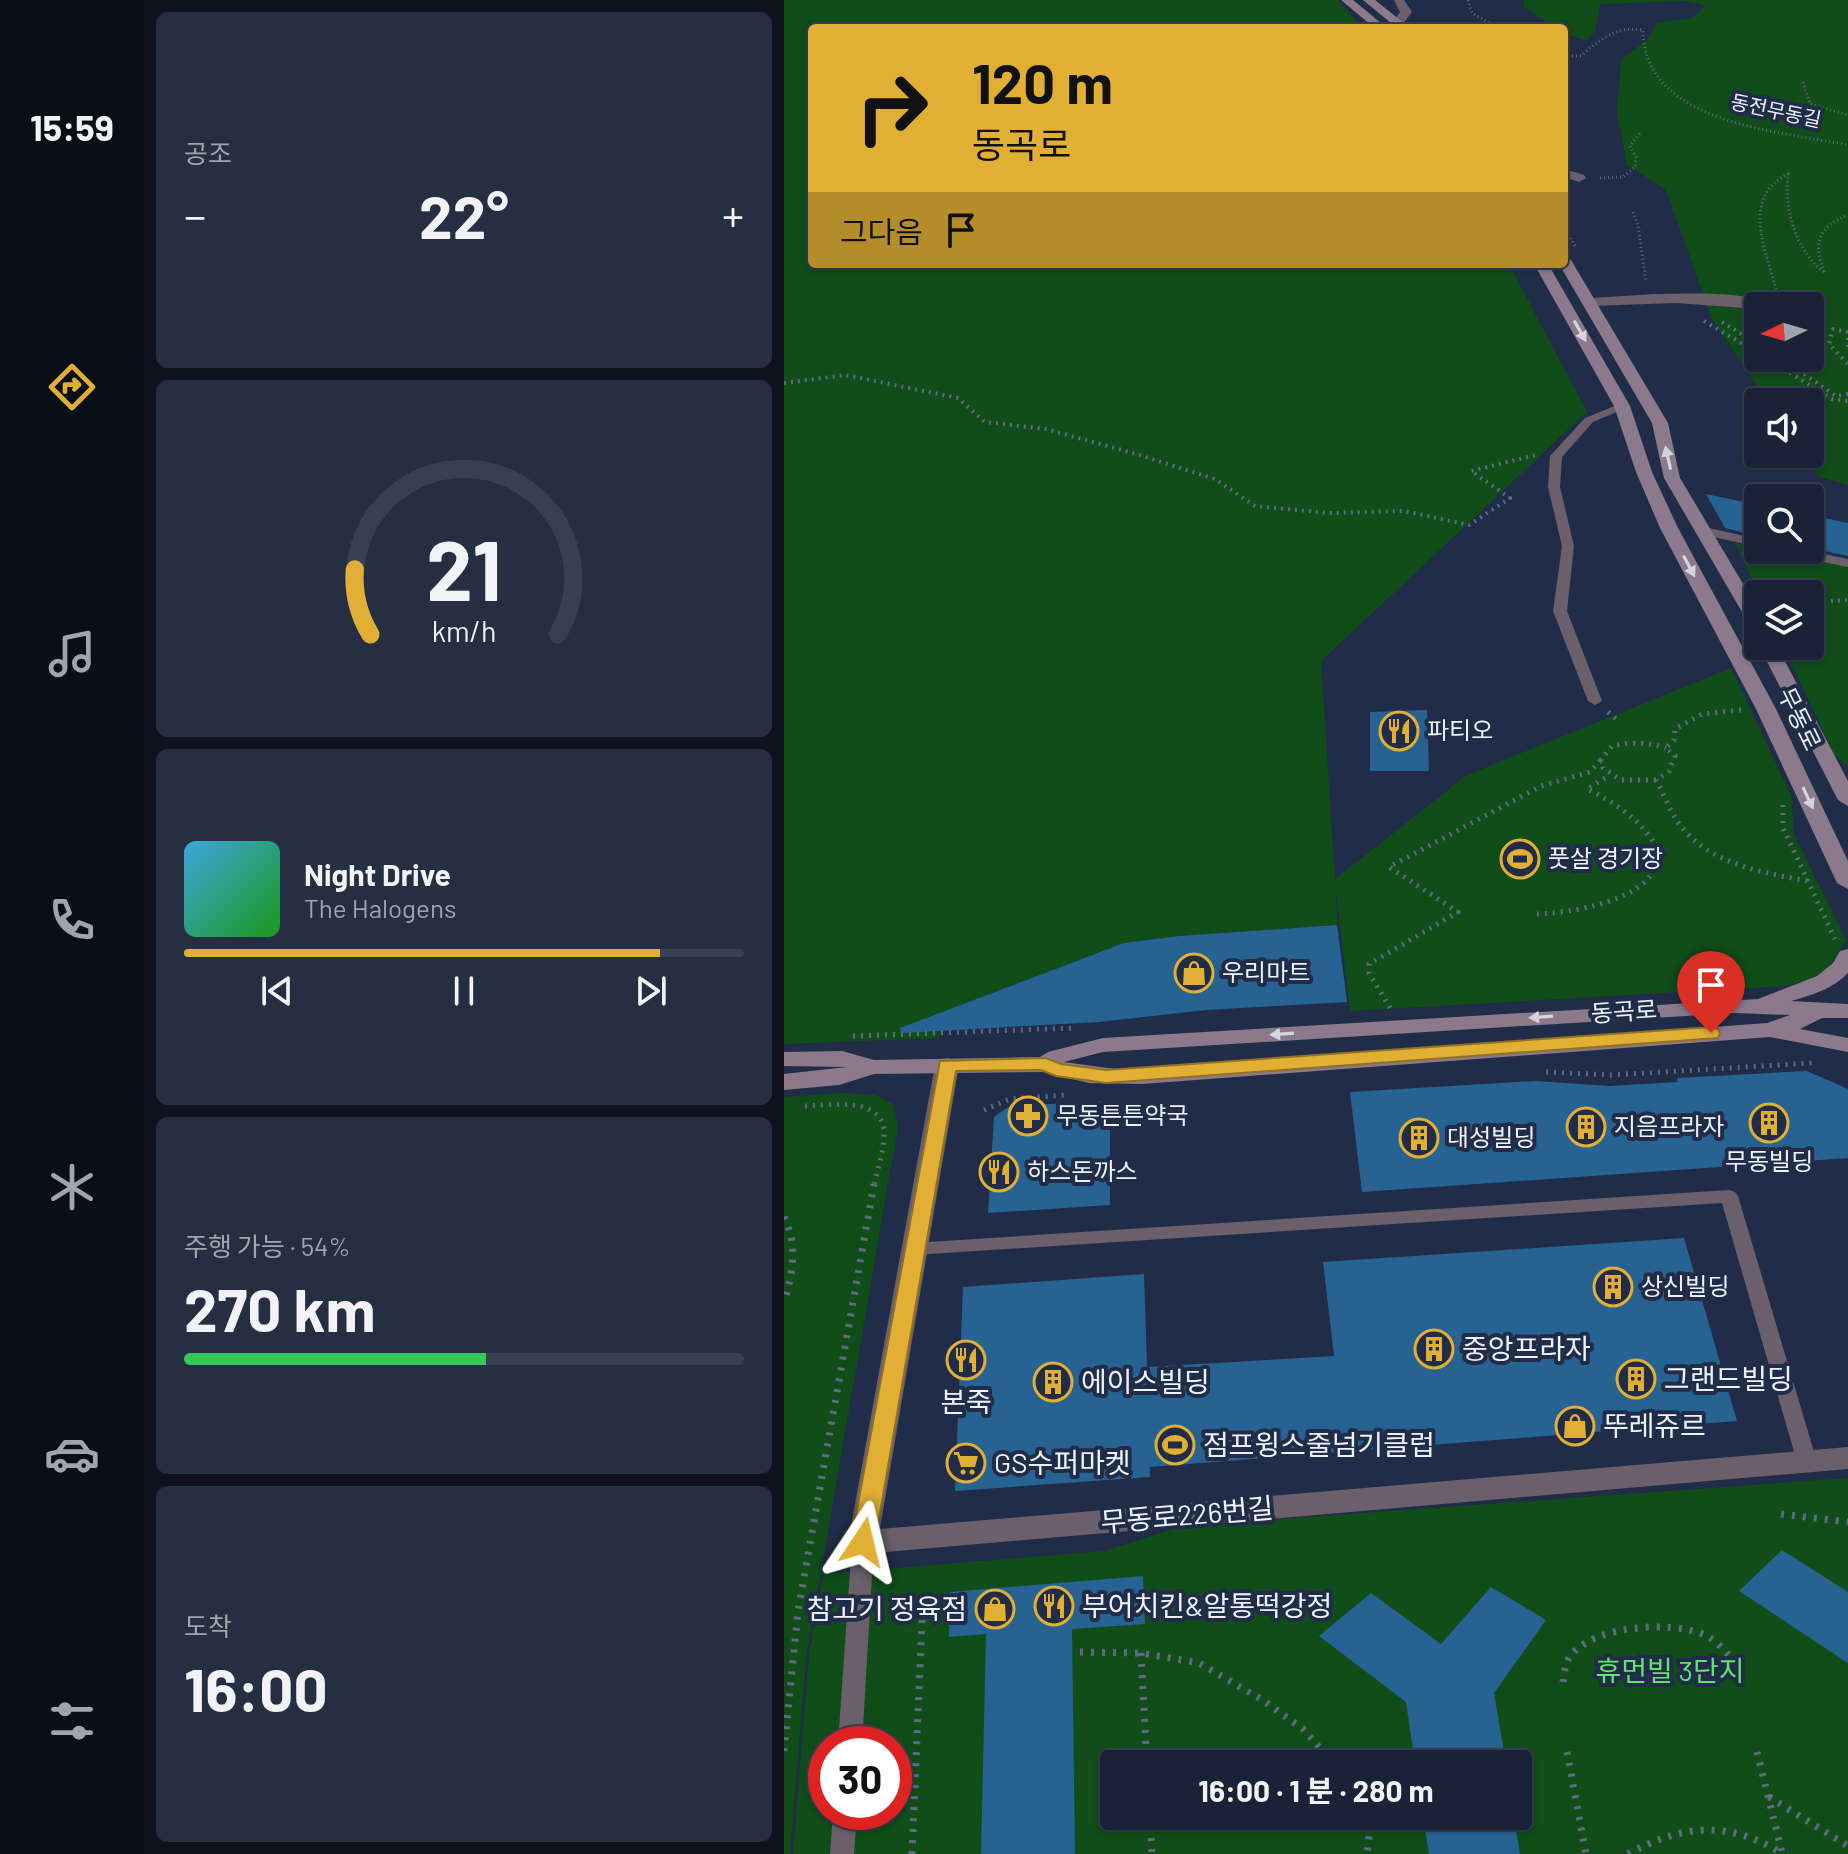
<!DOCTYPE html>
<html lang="ko">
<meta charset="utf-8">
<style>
body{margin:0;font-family:Barlow,"Noto Sans KR",sans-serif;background:#262f42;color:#f1f3f6;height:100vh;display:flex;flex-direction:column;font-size:30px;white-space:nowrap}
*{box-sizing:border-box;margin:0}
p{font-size:26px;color:#9fa4ad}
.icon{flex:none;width:44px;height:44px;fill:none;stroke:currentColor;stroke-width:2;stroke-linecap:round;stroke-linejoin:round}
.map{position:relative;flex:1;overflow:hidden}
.drawer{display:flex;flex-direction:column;gap:12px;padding:12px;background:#0e131e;width:640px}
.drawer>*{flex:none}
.top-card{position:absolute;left:24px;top:24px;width:760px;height:244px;border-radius:8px;box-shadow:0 2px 6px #0004,0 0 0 2px #373f51;background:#e1af34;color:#111;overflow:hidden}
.needle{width:52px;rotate:265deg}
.fabs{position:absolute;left:960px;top:292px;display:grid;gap:16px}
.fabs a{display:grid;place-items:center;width:80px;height:80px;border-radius:8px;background:#192236;box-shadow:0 2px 6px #0004,0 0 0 2px #373f51;font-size:40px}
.speed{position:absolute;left:24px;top:1726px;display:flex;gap:16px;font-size:40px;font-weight:700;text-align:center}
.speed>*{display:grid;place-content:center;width:104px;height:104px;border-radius:50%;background:#192236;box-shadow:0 2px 6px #0004,0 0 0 2px #373f51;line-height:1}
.speed .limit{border:12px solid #d22;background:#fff;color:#111}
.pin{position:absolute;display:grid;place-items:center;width:68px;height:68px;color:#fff;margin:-82px -34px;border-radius:50% 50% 50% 0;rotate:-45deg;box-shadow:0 0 8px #0007}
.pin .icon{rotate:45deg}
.me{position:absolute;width:88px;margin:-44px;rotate:10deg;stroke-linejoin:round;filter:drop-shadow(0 0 6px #0008)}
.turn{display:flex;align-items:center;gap:28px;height:168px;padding:0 32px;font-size:36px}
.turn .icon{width:104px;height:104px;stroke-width:2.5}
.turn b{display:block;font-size:56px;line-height:68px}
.then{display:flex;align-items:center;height:76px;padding:0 32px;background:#0003;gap:16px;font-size:30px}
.big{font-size:60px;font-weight:700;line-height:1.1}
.drawer .tile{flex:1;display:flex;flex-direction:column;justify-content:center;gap:12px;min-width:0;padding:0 28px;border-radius:12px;background:#262f42}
.drawer .dial{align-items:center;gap:0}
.dial svg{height:208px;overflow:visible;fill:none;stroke:#373f51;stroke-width:7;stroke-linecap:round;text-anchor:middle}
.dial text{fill:#f1f3f6;stroke:none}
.song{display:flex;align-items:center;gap:24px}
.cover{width:96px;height:96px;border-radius:12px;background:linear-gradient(135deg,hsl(200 70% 55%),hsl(120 70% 35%))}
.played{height:8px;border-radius:4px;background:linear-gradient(90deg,#e1af34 85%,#373f51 85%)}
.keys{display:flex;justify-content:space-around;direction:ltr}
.heat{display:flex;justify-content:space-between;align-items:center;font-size:44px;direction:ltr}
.charge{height:12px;border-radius:6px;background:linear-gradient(90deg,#34c759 54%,#373f51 0)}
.trip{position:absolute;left:316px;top:1750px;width:432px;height:80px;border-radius:8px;background:#192236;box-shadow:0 2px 6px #0004,0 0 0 2px #373f51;font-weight:700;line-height:80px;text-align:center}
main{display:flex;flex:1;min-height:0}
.dock{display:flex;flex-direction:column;width:144px;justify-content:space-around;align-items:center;background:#0a0e16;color:#9fa4ad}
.dock .icon{width:56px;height:56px}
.dock .active{color:#e1af34}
.dock b{font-size:36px;color:#f1f3f6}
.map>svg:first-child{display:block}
.green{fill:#104d19;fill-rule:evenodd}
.building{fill:#266393}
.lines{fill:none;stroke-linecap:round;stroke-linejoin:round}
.path-far3{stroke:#5f697f;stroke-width:3;stroke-dasharray:1 3;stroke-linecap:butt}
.path-far2{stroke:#5f697f;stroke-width:4;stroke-dasharray:2 5;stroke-linecap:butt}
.path-far1{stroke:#5f697f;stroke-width:5;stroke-dasharray:2 6;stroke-linecap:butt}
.path{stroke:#5f697f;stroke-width:7;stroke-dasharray:3 8;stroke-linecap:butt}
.service{fill:#6a5f6a;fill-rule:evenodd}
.minor{fill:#6a5f6a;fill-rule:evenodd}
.secondary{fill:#8c7a8c;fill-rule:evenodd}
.oneway{fill:#d5d4e1}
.route{fill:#e1af34;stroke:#927222;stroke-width:2}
.labels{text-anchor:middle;stroke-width:8;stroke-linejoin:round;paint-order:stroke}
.far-street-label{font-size:20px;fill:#edf2fd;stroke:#212d48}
.street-label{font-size:24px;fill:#edf2fd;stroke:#212d48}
.poi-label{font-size:24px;fill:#edf2fd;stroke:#212d48;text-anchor:start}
.near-poi-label{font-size:28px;fill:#edf2fd;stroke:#212d48;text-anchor:start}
.near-street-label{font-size:28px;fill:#edf2fd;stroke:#212d48}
.near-park-label{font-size:28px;fill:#61e36f;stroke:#212d48}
</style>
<main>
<nav class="dock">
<b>15:59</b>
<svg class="icon active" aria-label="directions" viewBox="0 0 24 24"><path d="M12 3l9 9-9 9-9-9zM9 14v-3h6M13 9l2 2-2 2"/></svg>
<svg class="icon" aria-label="music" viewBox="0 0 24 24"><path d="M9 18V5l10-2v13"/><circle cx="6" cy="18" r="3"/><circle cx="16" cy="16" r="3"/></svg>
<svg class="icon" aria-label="phone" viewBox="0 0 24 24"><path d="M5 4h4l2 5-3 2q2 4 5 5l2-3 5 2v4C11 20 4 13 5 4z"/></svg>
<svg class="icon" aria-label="climate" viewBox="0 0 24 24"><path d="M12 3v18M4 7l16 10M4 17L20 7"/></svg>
<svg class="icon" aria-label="car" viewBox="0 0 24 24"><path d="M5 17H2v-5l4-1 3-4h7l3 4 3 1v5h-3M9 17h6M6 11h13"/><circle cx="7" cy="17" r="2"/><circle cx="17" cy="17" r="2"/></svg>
<svg class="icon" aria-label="filters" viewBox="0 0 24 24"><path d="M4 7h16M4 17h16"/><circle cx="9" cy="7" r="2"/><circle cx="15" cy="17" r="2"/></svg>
</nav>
<section class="drawer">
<div class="tile"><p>공조</p>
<div class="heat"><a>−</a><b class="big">22°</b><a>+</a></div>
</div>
<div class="tile dial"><svg viewBox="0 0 100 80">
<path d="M14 69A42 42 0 1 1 86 69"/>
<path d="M14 69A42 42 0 0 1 8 44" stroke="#e1af34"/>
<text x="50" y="56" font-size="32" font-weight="700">21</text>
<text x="50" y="72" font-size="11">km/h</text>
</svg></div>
<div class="tile">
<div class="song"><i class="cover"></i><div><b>Night Drive</b><p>The Halogens</p></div></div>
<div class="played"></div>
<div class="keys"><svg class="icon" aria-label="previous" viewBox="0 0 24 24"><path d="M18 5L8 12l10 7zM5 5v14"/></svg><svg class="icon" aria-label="pause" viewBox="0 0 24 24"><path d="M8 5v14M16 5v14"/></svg><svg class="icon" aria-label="next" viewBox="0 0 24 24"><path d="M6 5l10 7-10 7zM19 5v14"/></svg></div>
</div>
<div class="tile"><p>주행 가능 · 54%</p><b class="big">270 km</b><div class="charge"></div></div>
<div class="tile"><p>도착</p><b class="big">16:00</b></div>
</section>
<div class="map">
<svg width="1064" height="1854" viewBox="0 0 1064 1854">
<rect width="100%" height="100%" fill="#212d48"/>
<path class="green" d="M 0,0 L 554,0 L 579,28 L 28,28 L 28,264 L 725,264 L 803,412 L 537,661 L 551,879 L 683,775 L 947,668 L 1007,795 L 1010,834 L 1062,940 C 1043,972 1037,978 1001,986 L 566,1011 L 552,891 L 553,925 L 395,936 L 340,943 L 161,1011 L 155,1038 L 0,1044 Z
M 739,0 L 1064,0 L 1064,485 L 1034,476 L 1019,454 L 1026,454 L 1026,402 L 984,402 L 928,319 L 882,190 L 843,165 L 833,113 L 837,60 L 864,39 L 873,23 L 908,18 L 922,6 L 902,1 L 816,4 L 811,31 L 803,40 L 780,34 L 780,28 L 772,28 L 740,7 ZM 974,306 L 1026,306 L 1026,358 L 974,358 Z
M 951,543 L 1064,566 L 1064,767 L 1050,754 L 999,646 L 1026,646 L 1026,594 L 975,594 Z
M 58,1093 L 91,1095 L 109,1104 L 114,1126 L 22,1658 L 6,1854 L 0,1854 L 0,1097 Z
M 1064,1478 L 1064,1854 L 9,1854 L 25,1655 L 39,1574 L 320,1551 L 400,1526 ZM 42,1744 L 110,1744 L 110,1812 L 42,1812 ZM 330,1764 L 734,1764 L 734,1816 L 330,1816 Z"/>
<path class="building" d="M 922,494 L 974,505 L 974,536 L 941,528 Z
M 1026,515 L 1064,523 L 1064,556 L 1026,548 Z
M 643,710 L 645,771 L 586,771 L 586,712 Z
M 553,925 L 563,1002 L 422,1010 L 315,1022 L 117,1033 L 116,1028 L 340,943 L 395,936 Z
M 1023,1071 L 1064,1089 L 1064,1158 L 578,1192 L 566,1092 L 752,1081 L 825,1086 L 894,1082 L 893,1078 Z
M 326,1101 L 326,1205 L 204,1213 L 210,1117 L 226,1106 Z
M 900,1238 L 953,1421 L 366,1467 L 366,1477 L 171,1491 L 179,1287 L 360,1274 L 363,1367 L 550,1356 L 539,1262 Z
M 998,1550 L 1064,1592 L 1064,1663 L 955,1591 Z
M 359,1576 L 361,1624 L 288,1629 L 291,1854 L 197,1854 L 202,1634 L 165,1637 L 166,1592 Z
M 707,1587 L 762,1620 L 710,1693 L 722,1764 L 631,1764 L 622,1702 L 535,1636 L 587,1593 L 657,1644 Z
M 639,1816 L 730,1816 L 736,1854 L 645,1854 Z"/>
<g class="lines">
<path class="path-far3" d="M 684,0 L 688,13 L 714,28
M 780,56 L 797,56 C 816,39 833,26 859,30 C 859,124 995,131 1064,145
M 1019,82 L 1026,104 L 1064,115
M 816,178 L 839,177 L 851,167 L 852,157 L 846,146 L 856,133
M 849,212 L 854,225 L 862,282
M 780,228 L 791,246
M 993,293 C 983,252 955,198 1004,174 C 1000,210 1011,250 1041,273 C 1028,244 1034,227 1064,215"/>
<path class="path-far2" d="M 920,321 L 974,353
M 938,322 L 974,344
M 1064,332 L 1049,329 L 1045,344 L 1064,364
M 1064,338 L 1064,352
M 982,358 L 1048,399 L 1064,401
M 997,358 L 1052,396 L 1064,394
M 0,383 L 62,375 L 174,398 L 201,422 L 262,429 L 352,454 L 431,479 L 471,506 L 545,513 L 620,511 L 685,525 L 726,498 L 687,471 L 752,455
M 1026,602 L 1064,600"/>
<path class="path-far1" d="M 957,710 L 918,714 L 891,729 L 890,740 L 882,748 L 891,756 L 885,771 L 872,780 C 881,796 887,815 899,829 C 930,865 980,873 1024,881
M 824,712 L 835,721
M 872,780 L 837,780 L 819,768 L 817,760 L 828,746 C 847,742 864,742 882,748
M 999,805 L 999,828 L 1051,939
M 753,914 C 784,913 856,902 870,869 C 872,863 873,856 874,850 C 858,820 833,804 803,789 L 826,775
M 606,1008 L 585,973 L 585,964 L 674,912 L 605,867 L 757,786 L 806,772 L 817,760
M 69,1036 L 291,1028
M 762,1072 L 827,1075 L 1028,1063
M 21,1106 C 44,1105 94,1096 100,1129 C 102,1145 93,1170 90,1186
M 200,1110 L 226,1099 L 281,1095"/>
<path class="path" d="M 0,1217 C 14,1245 9,1273 0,1302
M 997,1514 L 1064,1522
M 296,1652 L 357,1653 L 415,1663 L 477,1699 L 519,1729 L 550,1764
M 357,1653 L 363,1764
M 779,1682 C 780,1674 781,1665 785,1658 C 807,1625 887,1620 921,1635 C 932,1640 941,1651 949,1660
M 0,1751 L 14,1611 L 90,1184
M 783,1752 L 802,1854
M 973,1752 L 998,1852
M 985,1797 L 1064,1846
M 366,1816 L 368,1854
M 577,1816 L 585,1836 L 583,1854
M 128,1854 L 139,1598
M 844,1854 C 899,1824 945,1820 999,1854"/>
<path class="service" d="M 838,403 L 842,404 L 842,408 L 809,422 L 778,457 L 776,487 L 790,546 L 783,611 L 818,701 L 811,705 L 804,701 L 769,611 L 778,546 L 764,487 L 766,456 L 801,418 Z
M 916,526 L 974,539 L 974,547 L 912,533 L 912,527 Z
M 995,550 L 1020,550 L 1064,559 L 1064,567 L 1001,554 Z
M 945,1190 L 951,1192 L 954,1196 L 1033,1462 L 1030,1468 L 1023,1470 L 1016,1468 L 1013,1462 L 938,1203 L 130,1255 L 123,1254 L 121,1249 L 123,1244 L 130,1243 Z
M 79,1534 L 87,1536 L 90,1542 L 78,1744 L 54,1744 L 68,1542 L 71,1536 Z
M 49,1812 L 73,1812 L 70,1854 L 46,1854 Z"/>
<path class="minor" d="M 610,0 L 620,0 L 628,12 L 618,25 L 608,23 L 616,12 Z
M 780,169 L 800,175 L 802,178 L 795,182 L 780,177 Z
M 871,294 C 896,294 965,290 983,305 L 974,306 L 974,309 L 892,303 L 807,306 L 800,302 L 807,298 Z
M 163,1058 L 171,1060 L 175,1065 L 96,1529 L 1064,1447 L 1064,1469 L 79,1554 L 69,1550 L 64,1542 L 151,1065 L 155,1060 Z"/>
<path class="secondary" d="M 557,0 L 569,0 L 598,24 L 588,26 Z
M 579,0 L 591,0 L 626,28 L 613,28 Z
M 780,256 L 787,260 L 884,423 L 896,478 L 974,609 L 974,630 L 965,624 L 880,478 L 868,423 L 775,264 L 780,264 Z
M 750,264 L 764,264 L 846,406 L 868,472 L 894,528 L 992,709 L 1064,861 L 1064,889 L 1053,883 L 972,709 L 876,528 L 852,472 L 830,406 Z
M 975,646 L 993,646 L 1064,781 L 1064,806 L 1054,800 Z
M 1064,949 L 1064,973 C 1049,989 1028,995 1007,1001 L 1064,1004 L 1064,1018 L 1038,1018 L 1016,1029 L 1064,1038 L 1064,1052 L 986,1037 L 358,1084 L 305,1083 L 259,1072 L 90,1074 L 55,1085 L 0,1090 L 0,1074 L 63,1067 L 0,1066 L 0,1052 L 58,1051 L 90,1060 L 256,1057 L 264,1052 L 319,1038 L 974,999 L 1033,976 L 1049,963 L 1056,951 ZM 950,1013 L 1006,1015 L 983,1023 L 386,1067 L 331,1069 L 280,1062 L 319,1052 Z"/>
</g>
<defs><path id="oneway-solid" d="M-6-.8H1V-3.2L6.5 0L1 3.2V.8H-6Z" transform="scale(2)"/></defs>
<g class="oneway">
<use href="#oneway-solid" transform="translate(796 331) rotate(61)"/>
<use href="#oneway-solid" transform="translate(884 458) rotate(-103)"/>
<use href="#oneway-solid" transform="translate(905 566) rotate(62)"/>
<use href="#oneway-solid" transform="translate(1024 798) rotate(65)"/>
<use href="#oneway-solid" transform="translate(757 1017) rotate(176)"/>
<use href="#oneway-solid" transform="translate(498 1034) rotate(176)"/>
</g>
<path class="route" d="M 927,1027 L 934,1029 L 936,1033 L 934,1038 L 322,1083 L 272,1076 L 257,1070 L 172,1071 L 91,1542 L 88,1549 L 79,1552 L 70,1549 L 67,1542 L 156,1061 L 261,1058 L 277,1064 L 322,1070 Z"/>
<defs>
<symbol id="restaurant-ring" viewBox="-11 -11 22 22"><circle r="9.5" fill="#212d48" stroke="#e1af34" stroke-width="1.5"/><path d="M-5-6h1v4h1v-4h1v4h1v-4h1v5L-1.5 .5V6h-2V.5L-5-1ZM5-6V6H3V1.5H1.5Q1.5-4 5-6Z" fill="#e1af34"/></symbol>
<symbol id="stadium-ring" viewBox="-11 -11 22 22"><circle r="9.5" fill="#212d48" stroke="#e1af34" stroke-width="1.5"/><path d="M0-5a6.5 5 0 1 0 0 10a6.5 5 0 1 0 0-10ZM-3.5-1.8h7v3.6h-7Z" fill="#e1af34"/></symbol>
<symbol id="shop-ring" viewBox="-11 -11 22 22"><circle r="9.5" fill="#212d48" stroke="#e1af34" stroke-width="1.5"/><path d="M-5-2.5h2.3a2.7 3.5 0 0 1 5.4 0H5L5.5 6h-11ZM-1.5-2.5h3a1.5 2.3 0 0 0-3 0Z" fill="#e1af34"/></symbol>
<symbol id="pharmacy-ring" viewBox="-11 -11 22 22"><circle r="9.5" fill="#212d48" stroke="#e1af34" stroke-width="1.5"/><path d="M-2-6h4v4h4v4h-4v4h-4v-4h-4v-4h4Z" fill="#e1af34"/></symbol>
<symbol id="building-ring" viewBox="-11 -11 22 22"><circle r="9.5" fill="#212d48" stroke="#e1af34" stroke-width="1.5"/><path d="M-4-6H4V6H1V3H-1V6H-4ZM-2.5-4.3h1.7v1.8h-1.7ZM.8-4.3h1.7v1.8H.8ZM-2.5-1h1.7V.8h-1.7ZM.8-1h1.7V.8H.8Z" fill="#e1af34"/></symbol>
<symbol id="supermarket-ring" viewBox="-11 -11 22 22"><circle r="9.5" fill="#212d48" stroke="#e1af34" stroke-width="1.5"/><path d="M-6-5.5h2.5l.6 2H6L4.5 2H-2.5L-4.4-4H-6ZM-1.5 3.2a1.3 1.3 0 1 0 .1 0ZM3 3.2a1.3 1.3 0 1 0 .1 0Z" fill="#e1af34"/></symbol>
</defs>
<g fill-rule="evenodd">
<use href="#restaurant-ring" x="593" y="709" width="44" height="44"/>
<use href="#stadium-ring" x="714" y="837" width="44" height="44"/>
<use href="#shop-ring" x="388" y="951" width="44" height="44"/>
<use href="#pharmacy-ring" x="222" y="1094" width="44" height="44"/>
<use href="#building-ring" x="963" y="1101" width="44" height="44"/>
<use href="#building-ring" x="780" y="1105" width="44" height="44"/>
<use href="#building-ring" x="613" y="1116" width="44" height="44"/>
<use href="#restaurant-ring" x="193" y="1150" width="44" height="44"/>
<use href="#building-ring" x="807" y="1265" width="44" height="44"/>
<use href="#building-ring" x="628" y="1327" width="44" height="44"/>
<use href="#restaurant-ring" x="160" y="1338" width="44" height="44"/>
<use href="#building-ring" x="830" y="1357" width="44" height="44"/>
<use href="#building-ring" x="247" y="1360" width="44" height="44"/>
<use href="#shop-ring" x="769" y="1404" width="44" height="44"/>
<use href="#stadium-ring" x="369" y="1423" width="44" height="44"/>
<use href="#supermarket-ring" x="160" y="1441" width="44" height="44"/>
<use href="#restaurant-ring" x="248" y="1584" width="44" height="44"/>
<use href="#shop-ring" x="189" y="1587" width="44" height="44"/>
</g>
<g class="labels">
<g class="far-street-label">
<text transform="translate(992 111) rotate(12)" y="7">동전무동길</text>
</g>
<g class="street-label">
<text transform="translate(1015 719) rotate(64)" y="8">무동로</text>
<text transform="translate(840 1012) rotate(-4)" y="8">동곡로</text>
</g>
<g class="poi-label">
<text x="643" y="739">파티오</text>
<text x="764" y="867">풋살 경기장</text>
<text x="438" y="981">우리마트</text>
<text x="272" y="1124">무동튼튼약국</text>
<text x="830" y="1135">지음프라자</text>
<text x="663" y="1146">대성빌딩</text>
<text x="985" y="1170" text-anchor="middle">무동빌딩</text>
<text x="243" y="1180">하스돈까스</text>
<text x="857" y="1295">상신빌딩</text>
</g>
<g class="near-poi-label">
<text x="678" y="1359">중앙프라자</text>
<text x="880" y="1389">그랜드빌딩</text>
<text x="297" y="1392">에이스빌딩</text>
<text x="182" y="1412" text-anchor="middle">본죽</text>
<text x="819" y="1436">뚜레쥬르</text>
<text x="419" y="1455">점프윙스줄넘기클럽</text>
<text x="210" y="1473">GS수퍼마켓</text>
<text x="298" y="1616">부어치킨&amp;알통떡강정</text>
<text x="183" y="1619" text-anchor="end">참고기 정육점</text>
</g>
<g class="near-street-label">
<text transform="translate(403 1515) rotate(-5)" y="10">무동로226번길</text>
</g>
<g class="near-park-label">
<text x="886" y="1681">휴먼빌 3단지</text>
</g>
</g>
</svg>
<div class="fabs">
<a><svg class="needle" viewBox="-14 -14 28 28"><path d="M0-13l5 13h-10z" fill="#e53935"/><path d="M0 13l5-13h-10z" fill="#9fa4ad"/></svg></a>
<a><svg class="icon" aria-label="sound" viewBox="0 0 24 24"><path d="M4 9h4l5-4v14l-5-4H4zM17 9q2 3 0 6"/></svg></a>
<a><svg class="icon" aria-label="search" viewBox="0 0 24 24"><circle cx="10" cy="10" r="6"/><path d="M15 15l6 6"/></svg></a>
<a><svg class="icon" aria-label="layers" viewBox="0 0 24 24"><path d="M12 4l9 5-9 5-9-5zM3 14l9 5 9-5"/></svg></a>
</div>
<div class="speed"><div class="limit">30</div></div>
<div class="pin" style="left:927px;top:1033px;background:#d93025"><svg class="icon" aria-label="arrive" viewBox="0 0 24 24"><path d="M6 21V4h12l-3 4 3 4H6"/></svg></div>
<svg class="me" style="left:79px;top:1542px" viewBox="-20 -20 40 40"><path d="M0-17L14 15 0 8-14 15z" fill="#e1af34" stroke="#fff" stroke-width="4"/></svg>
<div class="trip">16:00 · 1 분 · 280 m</div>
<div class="top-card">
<div class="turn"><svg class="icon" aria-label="right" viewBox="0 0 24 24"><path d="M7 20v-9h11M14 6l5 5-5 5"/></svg><div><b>120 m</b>동곡로</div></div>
<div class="then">그다음<svg class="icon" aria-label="arrive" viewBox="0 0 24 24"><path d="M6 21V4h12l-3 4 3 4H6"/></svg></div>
</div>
</div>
</main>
